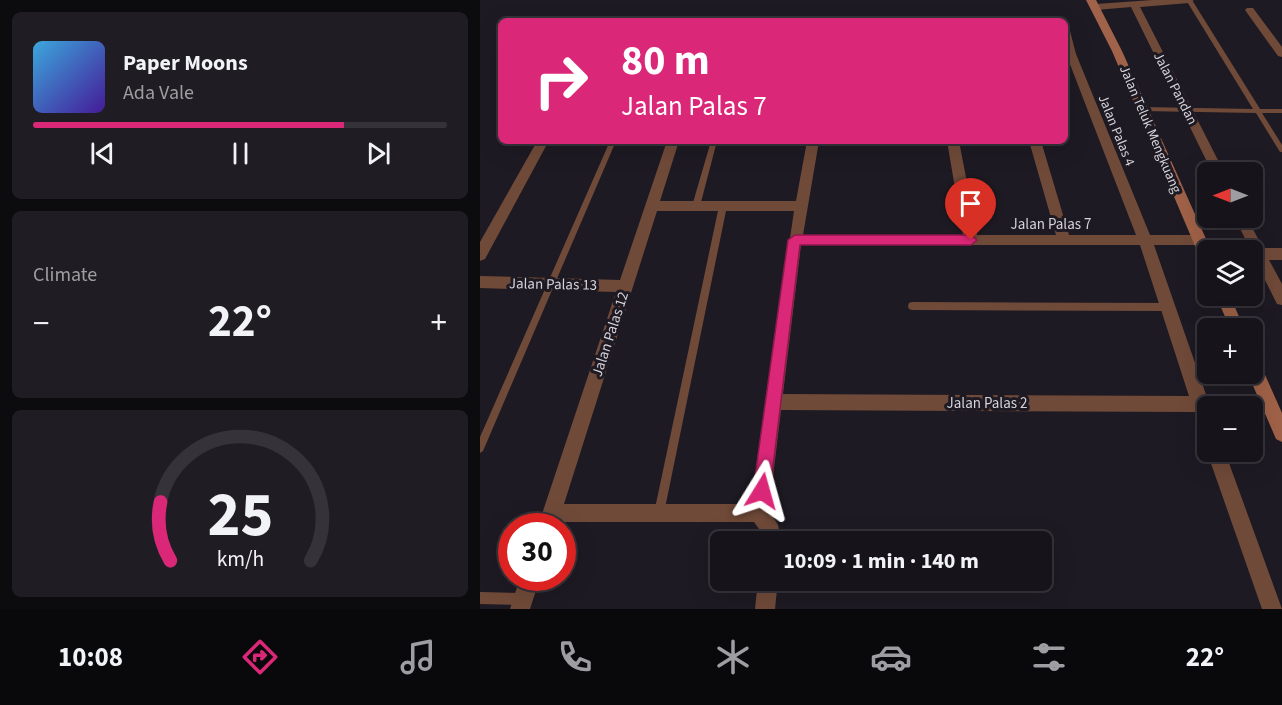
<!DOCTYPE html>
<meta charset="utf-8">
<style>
body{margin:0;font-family:"Source Sans 3",sans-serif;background:#1f1d23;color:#f1f3f6;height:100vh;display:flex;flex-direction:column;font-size:22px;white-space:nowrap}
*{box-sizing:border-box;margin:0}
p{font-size:20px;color:#9e9ea2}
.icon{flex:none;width:33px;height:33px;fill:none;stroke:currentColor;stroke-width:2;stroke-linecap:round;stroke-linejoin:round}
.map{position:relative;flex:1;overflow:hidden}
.details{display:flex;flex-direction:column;gap:12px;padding:12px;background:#0c0b0e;width:480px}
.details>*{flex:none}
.guide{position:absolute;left:18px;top:18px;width:570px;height:126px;border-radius:9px;box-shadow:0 6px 24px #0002,0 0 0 2px #353339;background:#db2777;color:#fff;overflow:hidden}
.needle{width:39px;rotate:270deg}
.tools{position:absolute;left:717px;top:162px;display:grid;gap:12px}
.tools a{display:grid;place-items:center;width:66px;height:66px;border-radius:9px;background:#16141a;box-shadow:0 6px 24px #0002,0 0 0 2px #353339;font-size:30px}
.speed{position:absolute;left:18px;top:513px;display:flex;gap:12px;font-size:30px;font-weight:700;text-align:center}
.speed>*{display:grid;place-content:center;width:78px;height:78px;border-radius:50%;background:#16141a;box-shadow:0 6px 24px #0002,0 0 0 2px #353339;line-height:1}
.speed .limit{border:9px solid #d22;background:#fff;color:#111}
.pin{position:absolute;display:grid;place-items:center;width:51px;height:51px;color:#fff;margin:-62px -26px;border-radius:50% 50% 50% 0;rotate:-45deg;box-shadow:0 0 6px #0007}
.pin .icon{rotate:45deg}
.me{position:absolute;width:66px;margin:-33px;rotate:8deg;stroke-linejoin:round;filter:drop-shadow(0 0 4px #0008)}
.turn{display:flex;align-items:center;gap:21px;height:126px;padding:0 24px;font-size:27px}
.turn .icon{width:78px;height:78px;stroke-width:2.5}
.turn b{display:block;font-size:42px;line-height:51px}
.big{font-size:45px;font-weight:700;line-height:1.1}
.details .widget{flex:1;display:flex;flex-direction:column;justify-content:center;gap:9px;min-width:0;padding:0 21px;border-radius:9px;background:#1f1d23}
.details .dial{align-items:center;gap:0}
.dial svg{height:156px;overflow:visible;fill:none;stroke:#353339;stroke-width:7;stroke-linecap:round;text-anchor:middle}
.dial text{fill:#f1f3f6;stroke:none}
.song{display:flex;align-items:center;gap:18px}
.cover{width:72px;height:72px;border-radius:9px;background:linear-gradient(135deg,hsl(200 70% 55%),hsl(260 70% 35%))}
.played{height:6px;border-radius:3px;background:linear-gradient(90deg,#db2777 75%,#353339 75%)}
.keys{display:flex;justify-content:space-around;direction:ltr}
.heat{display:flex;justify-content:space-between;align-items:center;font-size:33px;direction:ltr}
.trip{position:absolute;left:230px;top:531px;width:342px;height:60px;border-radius:9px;background:#16141a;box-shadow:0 6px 24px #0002,0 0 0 2px #353339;font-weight:700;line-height:60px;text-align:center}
.dock{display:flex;height:96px;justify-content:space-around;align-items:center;background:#09080a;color:#9e9ea2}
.dock .icon{width:42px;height:42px}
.dock .current{color:#db2777}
.dock b{font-size:27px;color:#f1f3f6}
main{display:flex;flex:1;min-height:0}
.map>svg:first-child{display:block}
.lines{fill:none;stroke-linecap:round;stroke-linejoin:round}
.lane{fill:#704a39;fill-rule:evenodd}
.street{fill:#704a39;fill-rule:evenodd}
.secondary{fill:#a06248;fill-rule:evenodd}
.route{fill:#db2777;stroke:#8e194d;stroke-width:1.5}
.labels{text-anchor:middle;stroke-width:6;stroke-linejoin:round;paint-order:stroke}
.far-street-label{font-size:14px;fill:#d5d3d9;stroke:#1e1a23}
.street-label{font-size:15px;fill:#d5d3d9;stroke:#1e1a23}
</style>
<main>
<section class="details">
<div class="widget">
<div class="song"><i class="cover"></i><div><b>Paper Moons</b><p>Ada Vale</p></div></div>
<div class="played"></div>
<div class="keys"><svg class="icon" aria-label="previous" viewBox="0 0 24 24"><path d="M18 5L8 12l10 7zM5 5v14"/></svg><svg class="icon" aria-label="pause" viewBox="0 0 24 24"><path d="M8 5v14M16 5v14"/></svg><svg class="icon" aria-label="next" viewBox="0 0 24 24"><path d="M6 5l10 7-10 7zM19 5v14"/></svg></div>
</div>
<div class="widget"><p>Climate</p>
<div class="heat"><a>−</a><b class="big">22°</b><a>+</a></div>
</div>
<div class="widget dial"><svg viewBox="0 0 100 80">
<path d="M14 69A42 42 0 1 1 86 69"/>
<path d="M14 69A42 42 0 0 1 9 39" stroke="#db2777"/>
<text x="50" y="56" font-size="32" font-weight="700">25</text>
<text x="50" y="72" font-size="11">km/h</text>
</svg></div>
</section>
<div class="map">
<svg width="802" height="609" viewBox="0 0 802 609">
<rect width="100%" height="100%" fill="#1e1a23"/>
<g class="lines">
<path class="lane" d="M 706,0 L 712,0 L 780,109 L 802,109 L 802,113 L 782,113 L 802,145 L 802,152 L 800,152 L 776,113 L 662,111 L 659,109 L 662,107 L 773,109 Z
M 130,141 L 136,141 L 3,451 L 0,453 L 0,437 Z
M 231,141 L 237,141 L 220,206 L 216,209 L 212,206 Z
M 243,203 L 247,206 L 184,513 L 183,517 L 179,518 L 175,517 L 174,513 L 239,206 Z
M 432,302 L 687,303 L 690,304 L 691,307 L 690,310 L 687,311 L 432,310 L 429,309 L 428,306 L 429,303 Z
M 0,592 L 43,593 L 47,595 L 49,599 L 47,603 L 43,605 L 0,604 Z"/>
<path class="street" d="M 672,0 L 714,0 L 709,3 L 660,7 L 744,172 L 732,172 L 651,7 L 616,10 L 611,7 L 616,4 Z
M 767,8 L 773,8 L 802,47 L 802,57 L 798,56 L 765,10 Z
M 585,28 L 590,31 L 596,54 L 670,235 L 719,235 L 726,240 L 719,245 L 674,245 L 730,406 L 728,406 L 728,435 L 722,433 L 715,412 L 301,410 L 289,510 L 298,525 L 302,542 L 282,542 L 279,529 L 274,522 L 78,522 L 76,526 L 58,526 L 136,292 L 0,288 L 0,276 L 140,280 L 187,141 L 199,141 L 180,201 L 316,201 L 327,141 L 339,141 L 323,235 L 483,235 L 467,141 L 479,141 L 497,235 L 576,235 L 549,141 L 561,141 L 589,235 L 656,235 L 586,54 ZM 177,211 L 314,211 L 271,504 L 84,504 ZM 321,245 L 660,245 L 709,396 L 303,394 Z
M 60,142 L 66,146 L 5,259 L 0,261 L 0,242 L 56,143 Z
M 755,218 L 767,218 L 783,248 L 802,248 L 802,260 L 789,260 L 802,284 L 802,305 L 797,304 L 775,260 L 772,260 L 772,250 L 767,250 L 770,249 Z
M 727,452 L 745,452 L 802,609 L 782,609 Z
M 40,578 L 60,578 L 50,609 L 30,609 Z
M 278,580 L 298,580 L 295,609 L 275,609 Z"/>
<path class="secondary" d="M 606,0 L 616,0 L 642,51 L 731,250 L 728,250 L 728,266 L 721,260 L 632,51 Z
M 736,296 L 750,296 L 764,328 L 750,328 Z
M 772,357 L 778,359 L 802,413 L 802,442 L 796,439 L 768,374 L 772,374 Z"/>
</g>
<path class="route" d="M 315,235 L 491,235 L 497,240 L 491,245 L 320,245 L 290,491 L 288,497 L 282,500 L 276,497 L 273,491 L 308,240 Z"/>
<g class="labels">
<g class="far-street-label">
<text transform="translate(696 88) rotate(63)" y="5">Jalan Pandan</text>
<text transform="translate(671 129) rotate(67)" y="5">Jalan Teluk Mengkuang</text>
<text transform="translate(637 130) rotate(68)" y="5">Jalan Palas 4</text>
</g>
<g class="street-label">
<text x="571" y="229">Jalan Palas 7</text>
<text transform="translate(73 284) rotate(1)" y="5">Jalan Palas 13</text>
<text transform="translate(130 334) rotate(-72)" y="5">Jalan Palas 12</text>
<text x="507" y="408">Jalan Palas 2</text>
</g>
</g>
</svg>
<div class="tools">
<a><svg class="needle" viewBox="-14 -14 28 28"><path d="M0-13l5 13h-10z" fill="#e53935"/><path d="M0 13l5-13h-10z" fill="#9e9ea2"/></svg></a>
<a><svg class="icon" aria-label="layers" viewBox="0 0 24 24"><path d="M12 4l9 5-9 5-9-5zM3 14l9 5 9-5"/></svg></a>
<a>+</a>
<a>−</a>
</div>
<div class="speed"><div class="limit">30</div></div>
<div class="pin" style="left:491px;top:240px;background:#d93025"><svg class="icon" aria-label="arrive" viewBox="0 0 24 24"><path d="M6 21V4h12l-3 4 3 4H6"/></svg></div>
<svg class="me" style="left:282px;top:491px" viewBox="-20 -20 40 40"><path d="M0-17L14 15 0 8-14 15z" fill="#db2777" stroke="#fff" stroke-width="4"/></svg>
<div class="trip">10:09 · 1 min · 140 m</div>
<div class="guide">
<div class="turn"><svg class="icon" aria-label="right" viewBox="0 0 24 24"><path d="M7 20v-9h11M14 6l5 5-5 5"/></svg><div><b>80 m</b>Jalan Palas 7</div></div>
</div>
</div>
</main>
<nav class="dock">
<b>10:08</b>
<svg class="icon current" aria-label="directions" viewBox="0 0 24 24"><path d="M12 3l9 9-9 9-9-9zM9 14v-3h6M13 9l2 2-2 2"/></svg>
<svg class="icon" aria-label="music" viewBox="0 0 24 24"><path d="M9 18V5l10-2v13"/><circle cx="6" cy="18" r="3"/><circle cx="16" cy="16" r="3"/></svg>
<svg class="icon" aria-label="phone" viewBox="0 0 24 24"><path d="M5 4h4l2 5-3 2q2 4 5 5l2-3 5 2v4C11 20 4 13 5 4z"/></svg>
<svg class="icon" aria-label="climate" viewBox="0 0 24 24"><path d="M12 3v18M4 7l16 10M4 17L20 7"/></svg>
<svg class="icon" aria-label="car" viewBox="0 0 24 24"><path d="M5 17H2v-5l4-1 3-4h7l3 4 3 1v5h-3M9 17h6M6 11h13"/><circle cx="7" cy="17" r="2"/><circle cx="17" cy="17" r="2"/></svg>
<svg class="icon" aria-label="filters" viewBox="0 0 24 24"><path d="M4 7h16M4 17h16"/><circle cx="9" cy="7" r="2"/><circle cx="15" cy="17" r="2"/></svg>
<b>22°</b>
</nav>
